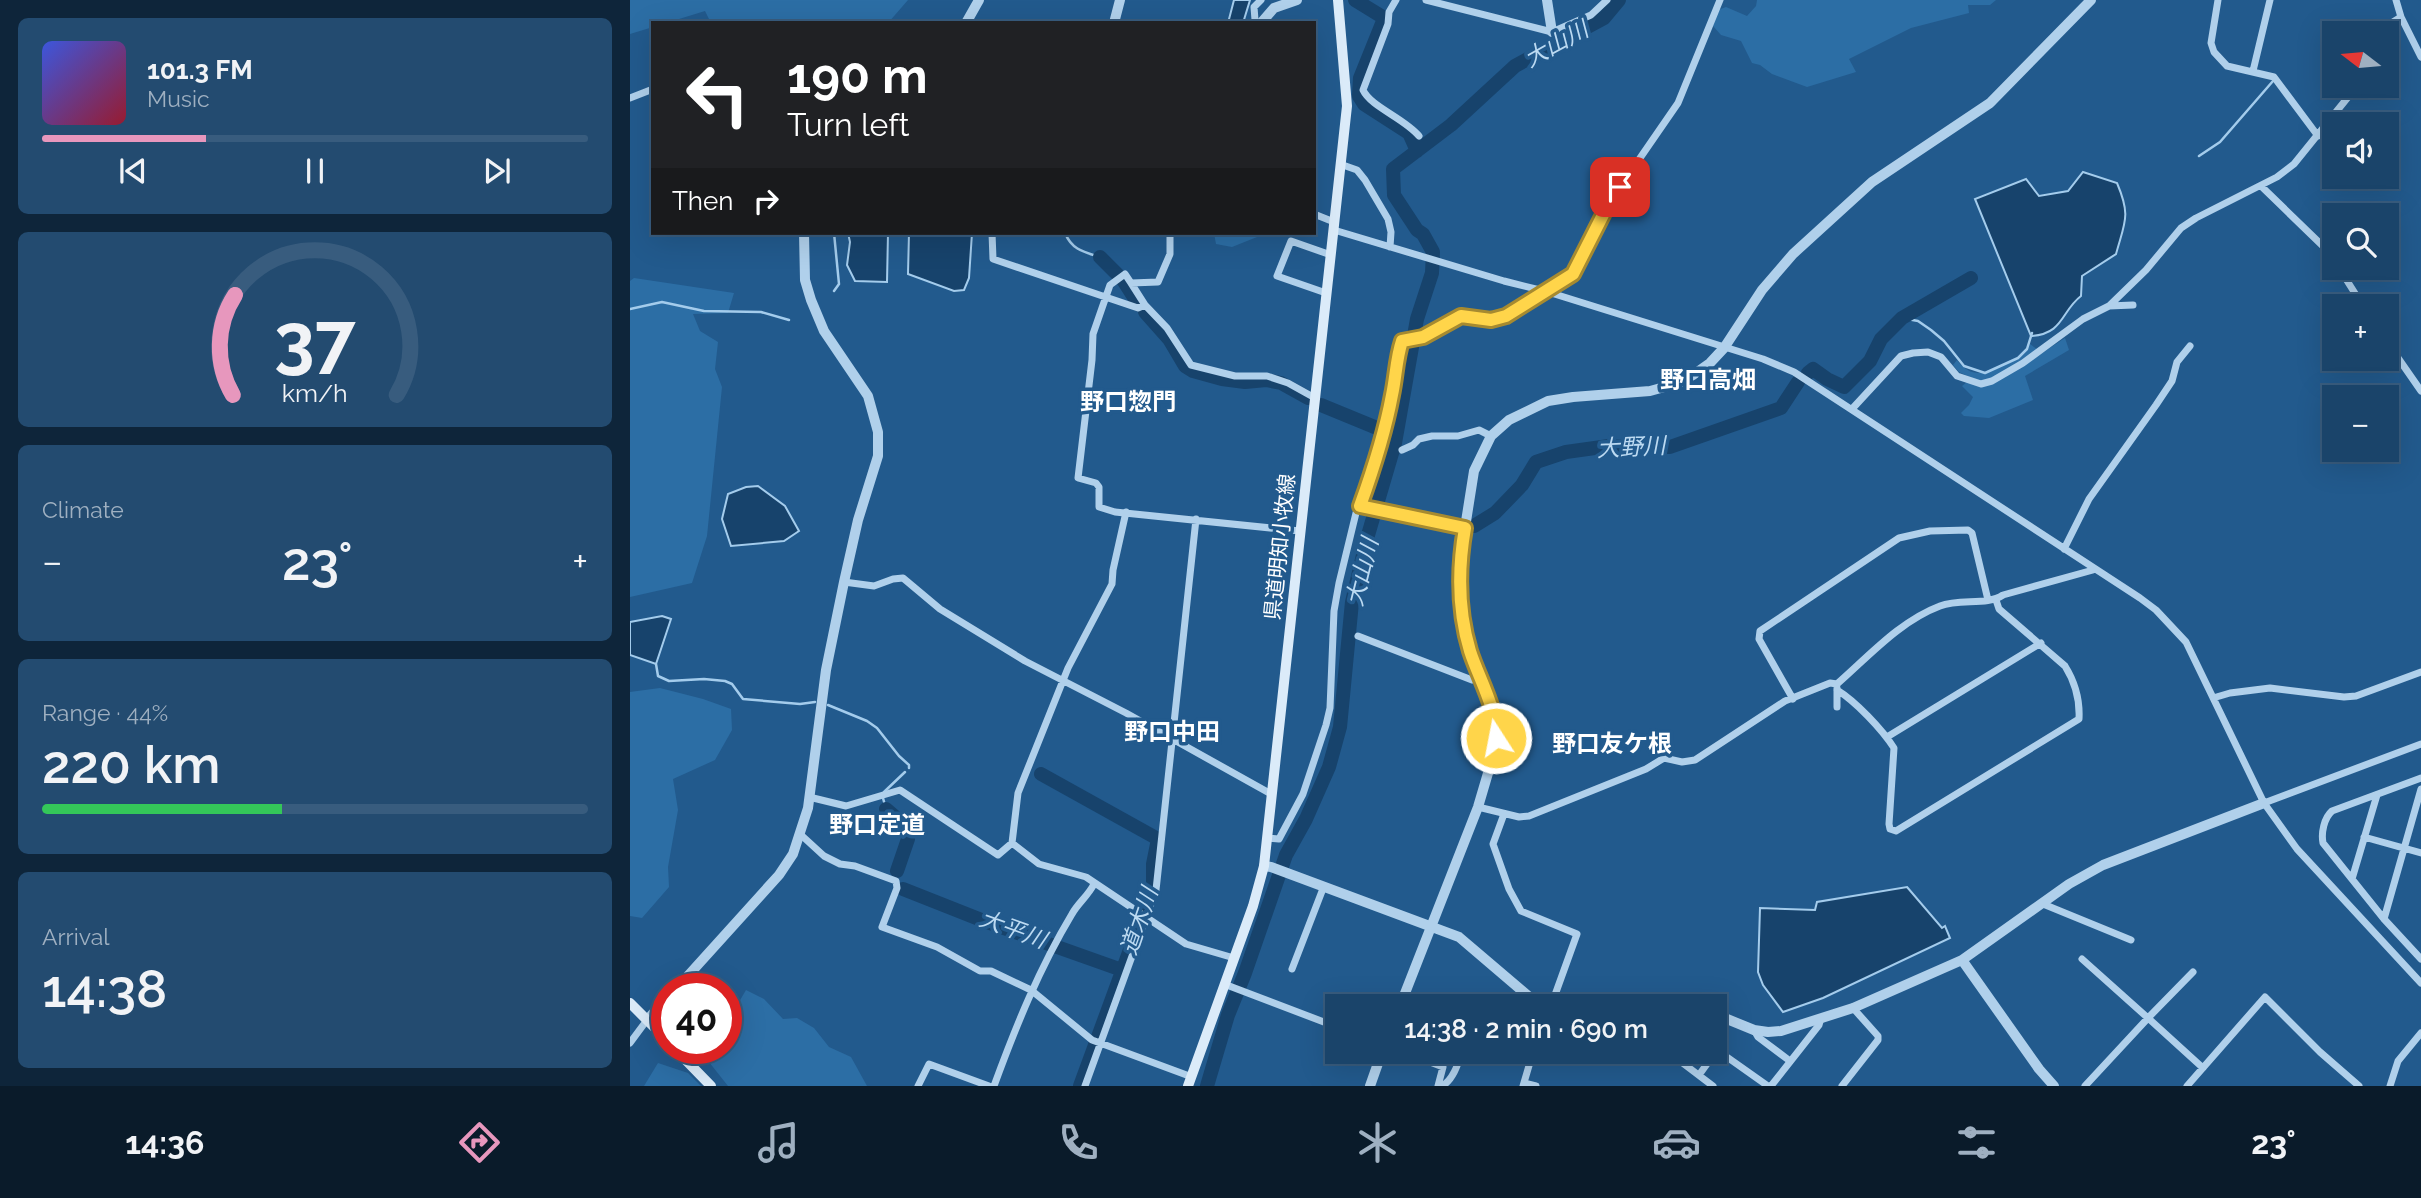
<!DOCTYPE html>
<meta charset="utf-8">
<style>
body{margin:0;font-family:Raleway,"Noto Sans JP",sans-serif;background:#234b70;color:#f1f3f6;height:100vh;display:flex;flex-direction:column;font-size:26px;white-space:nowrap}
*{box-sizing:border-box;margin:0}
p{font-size:23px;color:#9fb0c1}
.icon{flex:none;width:38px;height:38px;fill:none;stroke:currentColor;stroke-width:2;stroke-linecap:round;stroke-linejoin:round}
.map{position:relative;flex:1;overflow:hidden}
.drawer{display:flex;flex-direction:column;gap:18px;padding:18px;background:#0e253a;width:630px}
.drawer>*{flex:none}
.banner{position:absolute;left:21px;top:21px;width:665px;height:214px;border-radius:0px;box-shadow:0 7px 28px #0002,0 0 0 2px #385c7e;background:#202124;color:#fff;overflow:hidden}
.needle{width:46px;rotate:286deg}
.buttons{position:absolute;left:1692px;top:21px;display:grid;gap:14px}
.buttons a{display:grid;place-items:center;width:77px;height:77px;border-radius:0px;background:#1a446a;box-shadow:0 7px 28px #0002,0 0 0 2px #385c7e;font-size:35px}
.speed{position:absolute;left:21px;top:973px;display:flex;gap:14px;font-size:35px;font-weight:700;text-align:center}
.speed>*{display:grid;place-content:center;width:91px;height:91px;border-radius:50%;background:#1a446a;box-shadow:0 7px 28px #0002,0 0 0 2px #385c7e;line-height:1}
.speed .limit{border:10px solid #d22;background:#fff;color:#111}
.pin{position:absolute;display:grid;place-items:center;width:60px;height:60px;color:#fff;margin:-30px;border-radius:14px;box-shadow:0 4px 10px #0006}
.me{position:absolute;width:77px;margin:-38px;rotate:349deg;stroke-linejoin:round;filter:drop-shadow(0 0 5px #0008)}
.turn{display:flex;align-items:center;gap:24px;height:147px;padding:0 21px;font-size:32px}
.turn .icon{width:91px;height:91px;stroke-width:2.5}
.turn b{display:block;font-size:49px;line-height:60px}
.then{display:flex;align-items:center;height:66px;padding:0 21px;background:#0003;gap:14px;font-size:26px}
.big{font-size:52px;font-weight:600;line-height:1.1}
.drawer .tile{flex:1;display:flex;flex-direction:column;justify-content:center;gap:10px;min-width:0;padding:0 24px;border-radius:10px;background:#234b70}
.drawer .dial{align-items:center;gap:0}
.dial svg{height:182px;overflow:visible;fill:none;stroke:#385c7e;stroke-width:7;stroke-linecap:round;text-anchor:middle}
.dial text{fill:#f1f3f6;stroke:none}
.song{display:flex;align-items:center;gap:21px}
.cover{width:84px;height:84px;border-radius:10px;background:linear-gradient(135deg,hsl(230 70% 55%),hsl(350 70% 35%))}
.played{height:7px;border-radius:4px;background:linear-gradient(90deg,#e797bd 30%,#385c7e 30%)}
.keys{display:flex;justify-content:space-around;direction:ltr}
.heat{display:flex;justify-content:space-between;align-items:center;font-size:38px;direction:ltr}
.charge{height:10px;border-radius:5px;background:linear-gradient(90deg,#34c759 44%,#385c7e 0)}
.trip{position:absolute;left:695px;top:994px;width:402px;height:70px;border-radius:0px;background:#1a446a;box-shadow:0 7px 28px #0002,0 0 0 2px #385c7e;font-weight:600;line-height:70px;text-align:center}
.tabs{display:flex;height:112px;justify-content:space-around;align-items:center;background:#0a1b2a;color:#9fb0c1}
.tabs .icon{width:49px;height:49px}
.tabs .active{color:#e797bd}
.tabs b{font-size:32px;color:#f1f3f6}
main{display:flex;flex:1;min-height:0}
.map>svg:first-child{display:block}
.green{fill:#2c6ea5}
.water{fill:#17436c;stroke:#a4ccec;stroke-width:2}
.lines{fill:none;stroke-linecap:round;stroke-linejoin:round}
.stream{stroke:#a4ccec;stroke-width:2.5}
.river{stroke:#17436c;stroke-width:14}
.minor{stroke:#b0d0eb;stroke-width:7}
.tertiary{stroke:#b0d0eb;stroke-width:10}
.secondary{stroke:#dbebf9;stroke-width:10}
.route-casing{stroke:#a68a30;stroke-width:18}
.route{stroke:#ffd54a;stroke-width:12}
.labels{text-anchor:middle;stroke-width:7;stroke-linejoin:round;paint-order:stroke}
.street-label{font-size:21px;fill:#fff;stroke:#225a8d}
.water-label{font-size:23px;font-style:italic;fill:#bcdaf2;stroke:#225a8d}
.quarter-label{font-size:24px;font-weight:bold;fill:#fff;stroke:#225a8d}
</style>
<main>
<section class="drawer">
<div class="tile">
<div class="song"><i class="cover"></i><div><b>101.3 FM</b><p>Music</p></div></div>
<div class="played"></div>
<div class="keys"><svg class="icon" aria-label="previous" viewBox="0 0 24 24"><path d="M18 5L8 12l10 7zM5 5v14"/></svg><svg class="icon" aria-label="pause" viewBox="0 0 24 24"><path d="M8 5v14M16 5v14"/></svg><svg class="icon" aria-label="next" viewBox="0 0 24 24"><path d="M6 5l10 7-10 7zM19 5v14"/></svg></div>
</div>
<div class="tile dial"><svg viewBox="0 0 100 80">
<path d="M14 69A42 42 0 1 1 86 69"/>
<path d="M14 69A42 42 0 0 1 15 25" stroke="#e797bd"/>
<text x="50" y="56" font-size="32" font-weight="700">37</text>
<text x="50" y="72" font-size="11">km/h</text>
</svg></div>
<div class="tile"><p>Climate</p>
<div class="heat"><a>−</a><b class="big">23°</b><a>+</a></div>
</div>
<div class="tile"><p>Range · 44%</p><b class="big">220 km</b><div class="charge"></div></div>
<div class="tile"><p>Arrival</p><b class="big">14:38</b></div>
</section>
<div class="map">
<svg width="1791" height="1086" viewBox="0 0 1791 1086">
<rect width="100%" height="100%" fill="#225a8d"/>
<path class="green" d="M 0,0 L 278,0 L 258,23 L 81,23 L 75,11 L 36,23 L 23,23 L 23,27 L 0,34 Z
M 1127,0 L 1366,0 L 1360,5 L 1338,5 L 1339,13 L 1281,28 L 1219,59 L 1226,72 L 1177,87 L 1142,74 L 1130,65 L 1122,63 L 1111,41 L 1091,35 L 1083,26 L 1088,10 L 1096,7 L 1117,16 L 1126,6 Z
M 584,233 L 637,233 L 602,247 L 586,244 Z
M 4,278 L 104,293 L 98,313 L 63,314 L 70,331 L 88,342 L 85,369 L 92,387 L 77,536 L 62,583 L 0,597 L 0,281 Z
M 1435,338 L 1439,350 L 1395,376 L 1403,400 L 1359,418 L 1334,416 L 1331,413 L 1339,405 L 1343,397 L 1332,386 L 1342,378 L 1329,372 L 1323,365 L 1327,360 C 1341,379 1356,374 1374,365 C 1385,359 1396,357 1400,344 L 1412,353 Z
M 30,688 L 73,699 L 101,709 L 102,730 L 85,760 L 43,779 L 48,810 L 38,867 L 39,887 L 12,918 L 0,916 L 0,692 Z
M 116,990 L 134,999 L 153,1019 L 167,1018 L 184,1028 L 199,1047 L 221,1057 L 237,1086 L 98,1086 L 79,1062 L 82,1048 L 96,1048 L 96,1024 Z
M 28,1063 L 58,1073 L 71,1086 L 14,1086 Z"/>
<path class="water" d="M 604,0 L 620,0 L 613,23 L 598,23 Z
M 1453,172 L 1487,183 C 1501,216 1495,221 1486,254 L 1452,276 L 1451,296 C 1431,311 1434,334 1401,336 L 1345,199 L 1396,179 L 1409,196 L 1438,191 Z
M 218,233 L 258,233 L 257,282 L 225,281 L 217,265 L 220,242 Z
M 279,233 L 342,233 L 339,278 L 334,290 L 324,291 L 278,274 Z
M 128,486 L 155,506 L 169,531 L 154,541 L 101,546 L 92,519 L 98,494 L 116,487 Z
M 32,616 L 41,619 L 26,664 L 0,655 L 0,622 Z
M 1277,887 L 1312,928 L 1315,926 L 1320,938 L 1193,998 L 1153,1012 L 1133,985 L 1128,972 L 1130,908 L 1185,910 L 1187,902 Z"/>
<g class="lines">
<path class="stream" d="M 1569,156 L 1590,142 L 1643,81
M 435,233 C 442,250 454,252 470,257
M 204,291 L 209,284 L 204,233
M 0,309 L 32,302 L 74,311 L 131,312 L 159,320
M 1272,318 L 1288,321 L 1301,330 L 1314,341 L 1334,366 L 1355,373 L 1388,358 L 1397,349 L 1402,333
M 26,664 L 28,676 L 39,681 L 74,679 L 95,681 L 102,684 L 113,699 L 170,704 L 185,702
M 198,705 L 237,721 L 247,728 L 269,756 L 279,765 L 279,768
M 254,792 L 275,772
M 253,798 L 256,809"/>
<path class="river" d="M 725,0 L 751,16 L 753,21 L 730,78 L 729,96 L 734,104 L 779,133 L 787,151
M 470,257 L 493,280 L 509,305
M 515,312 L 539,339 L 555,366 L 563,371 L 592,379 L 615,382 L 636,380 L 651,383 L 678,398
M 1178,373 L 1183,369 L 1197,379 L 1214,387 L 1240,361 L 1251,339 L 1272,318 L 1341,278
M 691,405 L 747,428
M 844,526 L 865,513 L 892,485 L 906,462 L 936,452 L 979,446 L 1040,447 L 1151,408 L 1168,382
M 411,774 L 528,839 L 523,864 L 523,887 L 450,1086
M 256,809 L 277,827 L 278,839 L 267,871
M 273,889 L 354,921 L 492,970
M 577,1086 L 598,1015 L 615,973 L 656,855 L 676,819 L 699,767 L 710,727 L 722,602 L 736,542 L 765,443 L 787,319 L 802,273 L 803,252 L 793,234 L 787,230 L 764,195 L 763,169 L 821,125 L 885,66 L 974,18 L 989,0"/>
<path class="minor" d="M 766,0 L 759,12 L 758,24 L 733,90 C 741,107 774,118 789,136
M 796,0 L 922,32 L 961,15 L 977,0
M 1588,0 L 1581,43 L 1584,52 L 1597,66 L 1644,77 L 1688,136
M 1766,0 L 1771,17 L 1791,57
M 629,23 L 625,20 L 624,7 L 631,0
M 1757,33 L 1763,22 L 1771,17
M 1623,71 L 1640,0
M 0,98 L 23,89
M 710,164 L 727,170 L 735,180 L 758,219 L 761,232 L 760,247
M 1631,186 L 1698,251 L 1704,260
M 684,214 L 704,222
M 704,230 L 874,281 L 918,292 L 1133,359 L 1164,372 L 1510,598 L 1526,610 L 1556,642 L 1634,803 L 1667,849 L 1791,983
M 362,233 L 363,259 L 508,308 L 515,305 L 537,328 L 561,365 L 605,376 L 637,376 L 658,383 L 685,398
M 1709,268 L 1733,306
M 501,283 L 495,274 L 480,285 L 463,334 L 462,360 L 448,478 L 466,483 L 469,487 L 469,507 L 485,512 L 670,531
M 696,293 L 647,276 L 661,241 L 701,255
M 515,305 L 501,283 L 528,282 L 540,254 L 540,233
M 1479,306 L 1503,305
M 1757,342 L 1791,391
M 1222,409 L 1271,356 L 1283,353 L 1298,352 L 1311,357 L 1327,376 L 1351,384 L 1362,381 L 1393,363 L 1453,319 L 1479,306 L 1516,270 L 1551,228 L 1566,218 L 1647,177 L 1664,164 L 1727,86
M 772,450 L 783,445 L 789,439 L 802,436 L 828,436 L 849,430 L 861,436
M 730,506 L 835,528
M 1434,549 L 1459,499 L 1526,405 L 1542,381 L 1547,362 L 1560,346
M 214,582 L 244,586 L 263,579 L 273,578 L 310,609 L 395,661 L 496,713 L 641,794
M 728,636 L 842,680 L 850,678
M 1207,688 L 1207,707
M 1207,690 C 1225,701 1252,729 1264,748 L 1259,824 L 1260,829 L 1266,831 L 1449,719 C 1450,700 1445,682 1435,666 L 1369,609 L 1366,600
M 1583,698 L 1600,693 L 1640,688 L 1714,697 L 1726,696 L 1791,672
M 1163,699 L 1129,639 L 1130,631 L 1269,538 L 1300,531 L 1338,530 L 1342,533 L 1358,600
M 1257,737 L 1411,643
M 1791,778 L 1702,811 C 1694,818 1691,833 1693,843 L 1754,919 L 1791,959
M 179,797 L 216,806 L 270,790 L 368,855 L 382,843 L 388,793 L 438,668 L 482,584 L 483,570 L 496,512
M 1634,803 L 1791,744
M 848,807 L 889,817 L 899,816 L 1016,769 L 1034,758 L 1052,762 L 1065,760 L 1155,701 L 1200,683 L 1207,684 C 1239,656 1270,621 1310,606 C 1330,598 1357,606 1373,595 L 1463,570
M 874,814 L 863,844 L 879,889 L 891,911 L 947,934 L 921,1006
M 170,834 L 194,856 L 210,864 L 225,866 L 266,881 L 267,888 L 252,927 L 307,947 L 350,971 L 361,971 L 401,990 L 462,1040 L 562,1077
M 1734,837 L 1791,853
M 637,838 L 649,839 L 673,794 L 696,725 L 700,708 L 704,611 L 709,583 L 726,513 L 744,467 L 762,396 L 768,351 L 772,341 L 793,337 L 831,316 L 861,320 L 876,316 L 943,274 L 979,203 L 1048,103 L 1090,0
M 382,843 L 409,864 L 456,877 L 556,944 L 604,958
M 1722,879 L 1747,795
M 1413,904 L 1501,940
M 1754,919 L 1791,789
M 1452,959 L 1518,1018 L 1455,1086
M 662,969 L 694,886
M 1563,972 L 1518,1018 L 1573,1068
M 594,984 L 707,1027
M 1093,1018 L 1089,1026 L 1087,1050 L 1138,1086
M 1124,1030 L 1128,1037 L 1160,1061
M 0,1043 L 17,1020
M 774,1052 L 813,1067 L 808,1086
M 1050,1061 L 1083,1086
M 1069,1075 L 1087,1050
M 894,1083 L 906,1086
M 288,1086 L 299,1064 L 359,1086
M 364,1086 C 386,1026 409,969 442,914 C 448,903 458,896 464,884
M 455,1086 L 526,890 L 566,519
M 812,1086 C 823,1080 828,1064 832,1052
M 893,1086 L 903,1052
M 1141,1086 L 1189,1025 L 1191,1018
M 1212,1086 L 1248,1040 L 1248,1036 L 1223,1008
M 1557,1086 L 1635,997 L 1690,1052 L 1729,1086
M 1760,1086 L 1768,1061 L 1791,1033"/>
<path class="tertiary" d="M 917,0 L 922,32
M 336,23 L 349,0
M 484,23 L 490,0
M 631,23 L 644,8 L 667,0
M 634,866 L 641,867 L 829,937 L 910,1006
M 1332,960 L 1409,1069 L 1424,1086
M 46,989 L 149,875 L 163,854 L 178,808 L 196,670 L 214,582 L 228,520 L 248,456 L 248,432 L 238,396 L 194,331 L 181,300 L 175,280 L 174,233
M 770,1006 L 848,807 L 866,746 L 866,733 L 862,712 L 835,632 L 830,577 L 831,553 L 844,471 L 861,436 L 879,420 L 918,401 L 943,397 L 1020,391 L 1049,383 L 1063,375 L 1080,363 L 1094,348 L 1132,290 L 1163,254 L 1242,182 L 1360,103 L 1461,0
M 1005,1006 L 1039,1006
M 1085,1014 L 1124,1030 L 1138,1032 L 1151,1031 L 1223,1008 L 1332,960 L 1439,884 L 1473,865 L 1634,803
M 17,1020 L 37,998
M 740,1086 L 752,1052"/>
<path class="secondary" d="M 0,1003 L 37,1040
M 44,1048 L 81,1086
M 558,1086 L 623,906 L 634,866 L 717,106 L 708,0"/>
</g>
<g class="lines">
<defs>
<path id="route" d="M 866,738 C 867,708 849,679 840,651 C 828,611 828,568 835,528 L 730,506 C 743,470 755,433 762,395 C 766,377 766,359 772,341 L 793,337 L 831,316 L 861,320 L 876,316 L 943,274 L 979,203 L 990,187"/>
</defs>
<use href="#route" class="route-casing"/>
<use href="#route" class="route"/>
</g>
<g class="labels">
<g class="street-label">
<text transform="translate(650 547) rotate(-84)" y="7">県道明知小牧線</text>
</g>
<g class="water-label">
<text transform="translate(926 44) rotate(-29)" y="8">大山川</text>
<text transform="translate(1001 447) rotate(-3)" y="8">大野川</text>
<text transform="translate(732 572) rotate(-76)" y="8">大山川</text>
<text transform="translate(509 921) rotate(-71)" y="8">道木川</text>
<text transform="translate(383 929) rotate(20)" y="8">大平川</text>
</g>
<g class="quarter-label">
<text x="1078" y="388">野口高畑</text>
<text x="498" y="410">野口惣門</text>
<text x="542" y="740">野口中田</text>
<text x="982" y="752">野口友ケ根</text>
<text x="247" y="833">野口定道</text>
</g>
</g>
</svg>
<div class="buttons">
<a><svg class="needle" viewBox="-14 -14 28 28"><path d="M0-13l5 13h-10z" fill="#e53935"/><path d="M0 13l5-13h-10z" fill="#9fb0c1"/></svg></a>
<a><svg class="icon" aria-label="sound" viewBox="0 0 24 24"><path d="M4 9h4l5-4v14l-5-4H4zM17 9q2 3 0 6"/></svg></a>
<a><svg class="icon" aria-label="search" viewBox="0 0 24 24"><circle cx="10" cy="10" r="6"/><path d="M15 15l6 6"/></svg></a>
<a>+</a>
<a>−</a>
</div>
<div class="speed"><div class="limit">40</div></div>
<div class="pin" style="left:990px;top:187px;background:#d93025"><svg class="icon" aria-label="arrive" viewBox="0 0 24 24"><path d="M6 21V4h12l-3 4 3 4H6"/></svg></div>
<svg class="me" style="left:866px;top:738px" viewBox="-20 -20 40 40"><circle r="17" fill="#ffd54a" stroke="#fff" stroke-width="3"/><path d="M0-11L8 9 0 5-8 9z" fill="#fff"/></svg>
<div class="trip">14:38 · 2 min · 690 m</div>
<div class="banner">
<div class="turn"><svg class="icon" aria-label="left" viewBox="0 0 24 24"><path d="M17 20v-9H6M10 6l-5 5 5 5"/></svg><div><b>190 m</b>Turn left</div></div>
<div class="then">Then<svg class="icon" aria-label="right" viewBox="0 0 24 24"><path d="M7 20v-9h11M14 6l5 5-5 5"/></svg></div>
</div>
</div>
</main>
<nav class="tabs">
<b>14:36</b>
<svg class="icon active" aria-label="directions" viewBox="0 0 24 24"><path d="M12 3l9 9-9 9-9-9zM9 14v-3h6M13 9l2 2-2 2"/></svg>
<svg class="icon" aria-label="music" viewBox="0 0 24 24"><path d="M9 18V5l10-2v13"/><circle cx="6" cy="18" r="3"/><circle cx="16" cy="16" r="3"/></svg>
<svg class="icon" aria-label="phone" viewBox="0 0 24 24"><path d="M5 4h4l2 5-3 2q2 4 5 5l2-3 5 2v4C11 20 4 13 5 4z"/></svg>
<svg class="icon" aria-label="climate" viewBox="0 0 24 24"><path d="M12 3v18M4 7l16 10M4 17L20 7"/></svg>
<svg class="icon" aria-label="car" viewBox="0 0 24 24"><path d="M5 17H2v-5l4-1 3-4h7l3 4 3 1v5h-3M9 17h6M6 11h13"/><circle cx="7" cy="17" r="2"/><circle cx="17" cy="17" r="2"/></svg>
<svg class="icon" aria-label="filters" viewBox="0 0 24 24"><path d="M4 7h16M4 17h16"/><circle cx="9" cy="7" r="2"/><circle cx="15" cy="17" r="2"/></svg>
<b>23°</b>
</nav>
